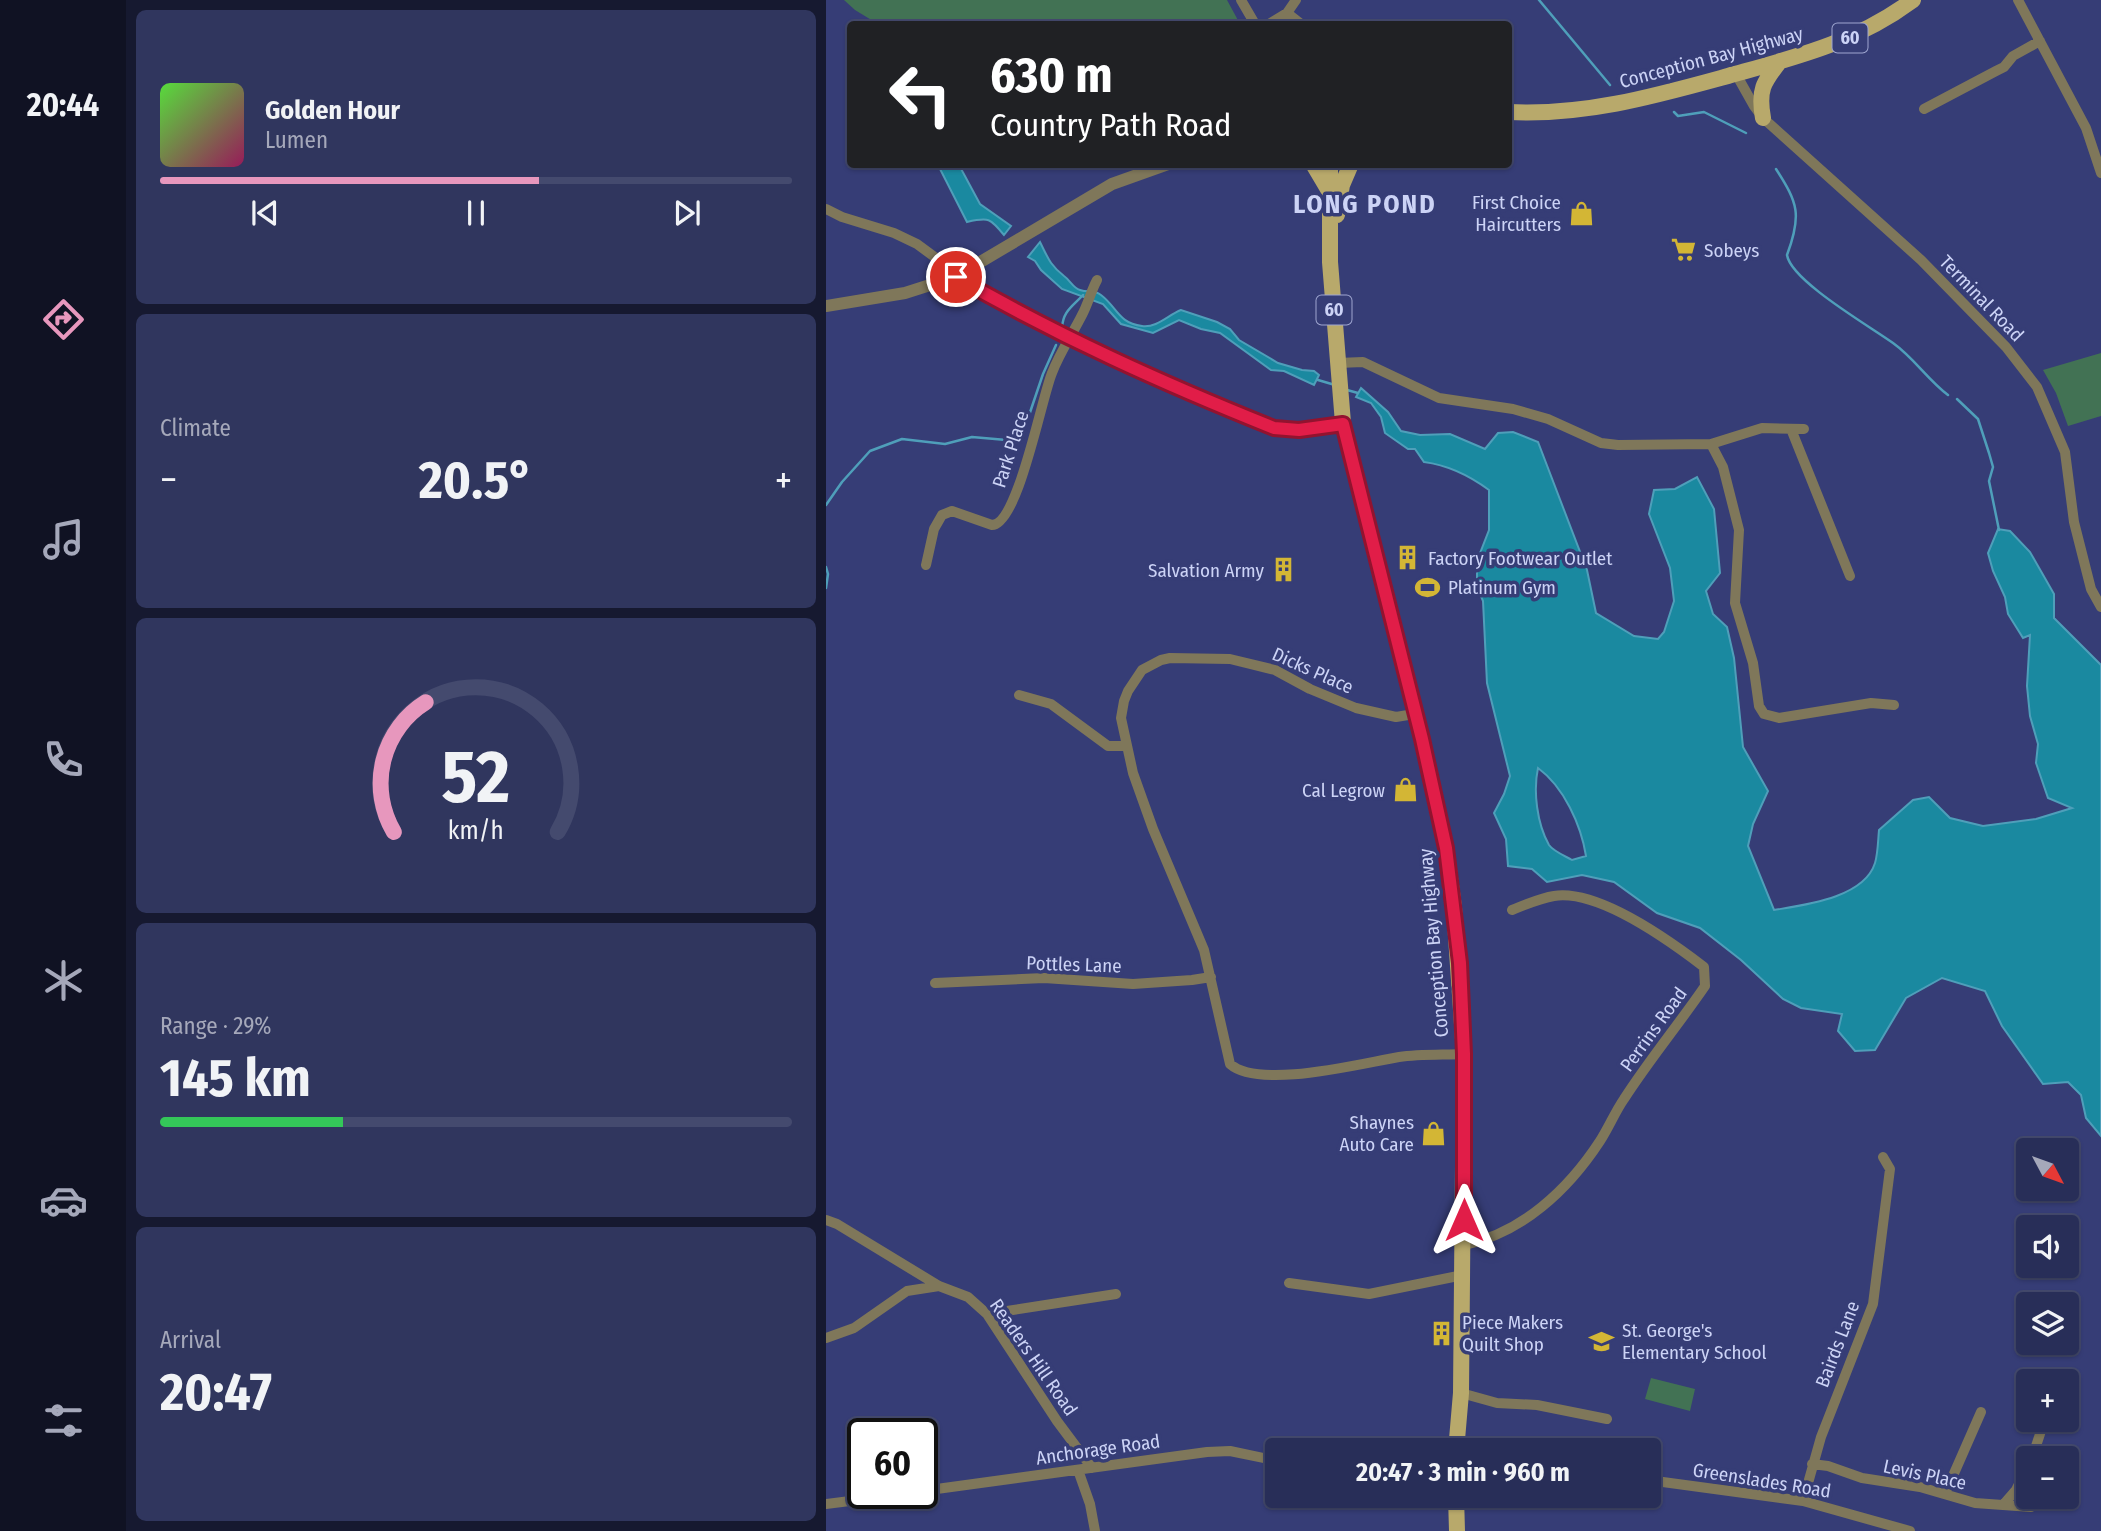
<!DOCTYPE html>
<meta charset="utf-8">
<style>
body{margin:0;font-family:"Fira Sans Condensed",sans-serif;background:#30365e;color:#f1f3f6;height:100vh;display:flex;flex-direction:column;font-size:26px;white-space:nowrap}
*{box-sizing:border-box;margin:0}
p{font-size:23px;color:#a5a8ba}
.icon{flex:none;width:38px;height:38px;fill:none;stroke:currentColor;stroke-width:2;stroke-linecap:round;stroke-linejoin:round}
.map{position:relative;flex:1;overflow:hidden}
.panel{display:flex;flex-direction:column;gap:10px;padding:10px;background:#161930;width:700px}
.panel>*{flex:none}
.guide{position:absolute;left:21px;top:21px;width:665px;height:147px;border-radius:7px;box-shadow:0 2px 5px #0004,0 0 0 2px #444a6e;background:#202124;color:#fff;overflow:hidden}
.needle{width:46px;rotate:131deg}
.buttons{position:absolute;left:1190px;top:1138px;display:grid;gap:14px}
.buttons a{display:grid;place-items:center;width:63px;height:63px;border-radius:7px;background:#282e58;box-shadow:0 2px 5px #0004,0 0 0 2px #444a6e;font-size:35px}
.speed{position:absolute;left:21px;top:1418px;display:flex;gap:14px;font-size:35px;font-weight:700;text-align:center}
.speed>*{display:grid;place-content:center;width:91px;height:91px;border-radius:50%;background:#282e58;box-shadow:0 2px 5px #0004,0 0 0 2px #444a6e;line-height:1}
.speed .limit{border:4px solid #111;border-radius:10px;background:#fff;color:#111}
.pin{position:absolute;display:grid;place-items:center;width:60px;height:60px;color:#fff;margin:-30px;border:4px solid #fff;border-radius:50%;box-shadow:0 2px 7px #0007}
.me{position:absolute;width:77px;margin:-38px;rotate:0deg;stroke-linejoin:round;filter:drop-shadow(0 0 5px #0008)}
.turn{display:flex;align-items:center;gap:24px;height:147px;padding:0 28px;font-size:32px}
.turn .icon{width:91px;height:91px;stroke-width:2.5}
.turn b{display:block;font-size:49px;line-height:60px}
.big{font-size:52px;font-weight:700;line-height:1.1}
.panel .widget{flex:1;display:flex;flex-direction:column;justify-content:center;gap:10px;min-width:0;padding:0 24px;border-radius:10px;background:#30365e}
.panel .dial{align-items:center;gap:0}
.dial svg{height:182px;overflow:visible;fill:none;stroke:#444a6e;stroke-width:7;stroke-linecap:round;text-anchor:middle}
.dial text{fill:#f1f3f6;stroke:none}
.song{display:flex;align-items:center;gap:21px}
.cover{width:84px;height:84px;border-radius:10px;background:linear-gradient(135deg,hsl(110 70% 55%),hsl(330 70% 35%))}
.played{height:7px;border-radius:4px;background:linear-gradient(90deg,#e797bd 60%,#444a6e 60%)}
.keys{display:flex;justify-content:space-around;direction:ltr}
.heat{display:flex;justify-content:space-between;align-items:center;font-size:38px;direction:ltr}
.charge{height:10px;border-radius:5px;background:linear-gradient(90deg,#34c759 29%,#444a6e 0)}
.trip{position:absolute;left:439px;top:1438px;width:396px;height:70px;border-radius:7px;background:#282e58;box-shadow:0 2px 5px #0004,0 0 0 2px #444a6e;font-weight:700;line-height:70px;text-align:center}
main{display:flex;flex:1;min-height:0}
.menu{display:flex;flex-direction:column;width:126px;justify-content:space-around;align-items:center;background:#101223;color:#a5a8ba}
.menu .icon{width:49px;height:49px}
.menu .active{color:#e797bd}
.menu b{font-size:32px;color:#f1f3f6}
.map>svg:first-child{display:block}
.green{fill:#427254}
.water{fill:#1a89a0;stroke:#4f9fba;stroke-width:2;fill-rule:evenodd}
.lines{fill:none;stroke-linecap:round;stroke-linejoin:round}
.stream{stroke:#4f9fba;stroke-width:2.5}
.minor{stroke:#7f775a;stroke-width:10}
.tertiary{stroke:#7f775a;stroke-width:12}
.primary{stroke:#b8a96b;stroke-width:16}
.route-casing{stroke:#92132f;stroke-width:18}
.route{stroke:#e11d48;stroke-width:12}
.labels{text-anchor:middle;stroke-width:7;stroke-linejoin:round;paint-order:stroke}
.shield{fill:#363d76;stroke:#9fa6d0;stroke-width:2}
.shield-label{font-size:18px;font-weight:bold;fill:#ccd3f6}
.street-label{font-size:19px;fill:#ccd3f6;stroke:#363d76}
.poi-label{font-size:19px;fill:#ccd3f6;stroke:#363d76;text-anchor:start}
.district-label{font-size:26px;font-weight:bold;letter-spacing:2px;fill:#ccd3f6;stroke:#363d76}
</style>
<main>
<nav class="menu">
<b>20:44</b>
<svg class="icon active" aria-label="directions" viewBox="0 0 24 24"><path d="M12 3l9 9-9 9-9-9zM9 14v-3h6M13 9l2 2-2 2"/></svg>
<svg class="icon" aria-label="music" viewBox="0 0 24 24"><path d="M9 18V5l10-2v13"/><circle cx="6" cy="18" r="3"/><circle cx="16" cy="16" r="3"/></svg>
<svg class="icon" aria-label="phone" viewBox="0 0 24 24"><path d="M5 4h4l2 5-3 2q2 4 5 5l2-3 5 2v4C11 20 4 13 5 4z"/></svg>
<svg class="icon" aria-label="climate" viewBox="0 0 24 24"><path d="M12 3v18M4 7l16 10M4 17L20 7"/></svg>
<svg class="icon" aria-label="car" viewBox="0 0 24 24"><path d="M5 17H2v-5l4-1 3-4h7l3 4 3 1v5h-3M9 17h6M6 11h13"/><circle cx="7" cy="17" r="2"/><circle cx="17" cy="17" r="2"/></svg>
<svg class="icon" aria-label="filters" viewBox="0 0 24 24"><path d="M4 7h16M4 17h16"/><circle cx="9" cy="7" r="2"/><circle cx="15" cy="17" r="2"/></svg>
</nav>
<section class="panel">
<div class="widget">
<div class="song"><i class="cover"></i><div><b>Golden Hour</b><p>Lumen</p></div></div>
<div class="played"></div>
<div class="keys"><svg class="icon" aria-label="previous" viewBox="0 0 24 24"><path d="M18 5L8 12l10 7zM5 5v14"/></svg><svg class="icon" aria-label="pause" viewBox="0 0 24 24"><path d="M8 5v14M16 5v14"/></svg><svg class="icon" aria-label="next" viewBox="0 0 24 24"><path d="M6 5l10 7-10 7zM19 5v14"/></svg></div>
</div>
<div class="widget"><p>Climate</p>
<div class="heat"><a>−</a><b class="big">20.5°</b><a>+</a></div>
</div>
<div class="widget dial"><svg viewBox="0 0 100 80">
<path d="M14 69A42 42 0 1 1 86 69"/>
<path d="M14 69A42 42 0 0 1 28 12" stroke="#e797bd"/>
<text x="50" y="56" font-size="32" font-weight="700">52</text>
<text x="50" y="72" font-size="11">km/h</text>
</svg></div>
<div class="widget"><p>Range · 29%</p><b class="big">145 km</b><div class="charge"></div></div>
<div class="widget"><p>Arrival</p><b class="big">20:47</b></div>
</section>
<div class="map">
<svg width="1275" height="1531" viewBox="0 0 1275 1531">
<rect width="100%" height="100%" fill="#363d76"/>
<path class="green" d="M 18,0 L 401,0 L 414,24 L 52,24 L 29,10 Z
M 1275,353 L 1275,416 L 1242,426 L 1230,393 L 1217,370 Z
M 825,1378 L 869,1389 L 864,1411 L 819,1399 Z"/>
<path class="water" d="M 112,165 L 133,165 L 154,204 L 185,226 L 178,235 C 164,218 163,217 141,222 Z
M 214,242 C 222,258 224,265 238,276 C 244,280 247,288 254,290 C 262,293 267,289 275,295 C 291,307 292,323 316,326 C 331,328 342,315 355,310 L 391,322 L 404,329 L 413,340 L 452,363 L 476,370 L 488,371 L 493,375 L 488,385 L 458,371 L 445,370 L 394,333 L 375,329 L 353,320 L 327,333 L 295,324 L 277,304 L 236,289 L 215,270 L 209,261 L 202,257 Z
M 535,388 L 562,412 L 575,431 L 594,435 L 624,434 L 659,449 L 672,433 L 687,432 L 712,442 L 761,570 L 770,613 L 808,636 L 832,639 L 838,632 L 848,601 L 844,568 L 823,514 L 828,490 L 849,489 L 871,477 L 888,509 L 894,573 L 880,591 L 887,614 L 901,627 L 908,658 L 917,747 L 942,791 L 927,824 L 922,846 L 948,910 C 978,905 1038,898 1049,863 C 1052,853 1052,840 1053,830 L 1087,800 L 1103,797 L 1124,818 L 1157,826 L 1210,819 L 1246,808 L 1222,798 L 1210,763 L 1212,744 L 1204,716 L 1201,686 L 1204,635 L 1197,638 L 1182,614 L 1179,597 L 1167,571 L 1162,553 L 1172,529 L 1184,531 L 1204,552 L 1228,594 L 1228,618 L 1275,665 L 1275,1136 L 1260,1118 L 1255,1095 L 1242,1082 L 1217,1084 L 1176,1026 L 1159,991 L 1116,978 L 1080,998 L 1049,1050 L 1029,1051 L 1012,1031 L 1016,1014 L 975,1008 L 957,999 L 915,960 L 874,928 L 831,913 L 788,882 L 756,875 L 721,882 L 706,869 L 682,866 L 680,839 L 668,813 L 678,794 L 684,776 L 661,683 L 657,601 L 651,587 L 651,561 L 663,530 L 663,490 C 644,476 621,465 598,462 L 589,449 L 582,449 L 559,433 L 555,417 L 545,403 L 530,397 ZM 712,768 C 738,787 755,825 760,856 L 746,860 C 739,856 727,851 723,845 C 711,824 707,791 712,768 Z"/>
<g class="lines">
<path class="stream" d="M 713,0 L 784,85
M 848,112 L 852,116 L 878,112 L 920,133
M 950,169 C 972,203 976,215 961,255 C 965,281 1045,327 1067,343 C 1088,358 1102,380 1122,395
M 236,328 C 237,311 246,307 257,295
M 492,380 L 509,385
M 521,390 L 532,393
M 1131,399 L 1152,419 L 1163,453 L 1167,467 L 1163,481 L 1173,530
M 0,505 L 16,482 L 44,451 L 76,439 L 119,444 L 146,437 L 192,441 L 196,436 L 217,374 L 230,345
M 0,567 L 2,574 L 0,588"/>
<path class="minor" d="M 415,0 L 429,24
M 1192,0 L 1260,128 L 1275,173
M 461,13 L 475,24
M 443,24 L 461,13 L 470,0
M 910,74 L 928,106 L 937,118 L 1095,260 L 1180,347 L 1211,387 L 1239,452 L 1248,522 L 1265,589 L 1275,607
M 1098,109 L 1170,71 L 1178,67 L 1187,56 L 1214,41
M 0,209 L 16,217 L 68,233 L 91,244 L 110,258 L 129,277 L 190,312 L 320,375 L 448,428 L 473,431 L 517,423
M 512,363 L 537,362 L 613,398 L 687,409 L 722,419 L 775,443 L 792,445 L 885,444 L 936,428 L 978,429
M 965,429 L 1024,576
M 885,444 L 897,467 L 913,530 L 909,603 L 927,663 L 933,706 L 938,714 L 953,718 L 1045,703 L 1068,705
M 100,565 L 108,529 L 116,515 L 126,511 L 166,525 C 192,525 216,396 226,373 C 234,352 246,335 256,315 C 262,304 265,291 271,280
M 193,695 L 225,704 L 282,746 L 300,746
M 588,714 L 570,717 L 530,708 L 484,689 L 449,670 L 404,659 L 344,658 L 335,660 L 316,670 L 302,691 L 298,701 L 295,718 L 307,773 L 327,829 L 378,950 L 404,1064 C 433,1090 536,1063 573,1057 C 594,1054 617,1055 638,1054
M 109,983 L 218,978 L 307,984 L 366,980 L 385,977
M 0,1220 L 11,1224 L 113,1286 L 142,1297 L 161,1314 L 231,1421 L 266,1468
M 638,1245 C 696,1233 742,1190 774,1141 C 783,1127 789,1112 798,1099 C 823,1060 853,1024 879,986 L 878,967 C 844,941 772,889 728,896 C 714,898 699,905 686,910
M 463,1283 L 543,1294 L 637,1275
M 161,1314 L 290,1294
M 0,1338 L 28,1328 L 81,1291 L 113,1286
M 1241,1390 L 1248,1378
M 635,1393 L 671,1403 L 711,1405 L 781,1419
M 1206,1458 L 1215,1431 L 1223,1419
M 986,1464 L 1002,1466 L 1036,1478 L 1094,1487 L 1149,1503 L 1205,1507
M 252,1470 L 264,1504 L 269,1531
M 822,1480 L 977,1501 L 1084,1531
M 96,1491 L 381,1452 L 404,1451 L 452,1461
M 1119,1494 L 1155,1412
M 977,1501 L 995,1437 L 1047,1304 L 1064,1169 L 1057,1157
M 0,1504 L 87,1493
M 1177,1505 L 1190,1490 L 1202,1466"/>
<path class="tertiary" d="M 0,306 L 79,293 L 129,277 L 286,184 L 342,164"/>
<path class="primary" d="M 682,112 C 759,116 829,96 902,76 C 970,57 1029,43 1087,0
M 937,118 C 932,90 937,83 954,61
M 487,164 L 503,191
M 504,164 L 504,262 L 517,423 L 596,739 L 620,848 L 628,907 L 638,1054 L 635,1393 L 630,1451
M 511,215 L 516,185 L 525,164
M 630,1496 L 631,1531"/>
</g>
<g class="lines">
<defs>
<path id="route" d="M 130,277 C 234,337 336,383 448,428 L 473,430 L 517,424 L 596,739 L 620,848 L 634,963 L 638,1054 L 638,1220"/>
</defs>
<use href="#route" class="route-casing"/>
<use href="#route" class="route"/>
</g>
<defs>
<symbol id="shop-bare" viewBox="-9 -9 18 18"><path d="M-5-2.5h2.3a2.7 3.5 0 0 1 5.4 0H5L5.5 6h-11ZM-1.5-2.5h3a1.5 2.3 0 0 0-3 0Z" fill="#d3b635" stroke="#363d76" stroke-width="2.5" paint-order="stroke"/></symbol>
<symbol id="supermarket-bare" viewBox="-9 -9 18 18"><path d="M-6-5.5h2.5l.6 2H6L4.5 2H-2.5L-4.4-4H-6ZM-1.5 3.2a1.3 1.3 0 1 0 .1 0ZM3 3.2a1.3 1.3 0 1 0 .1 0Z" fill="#d3b635" stroke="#363d76" stroke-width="2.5" paint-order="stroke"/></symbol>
<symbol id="building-bare" viewBox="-9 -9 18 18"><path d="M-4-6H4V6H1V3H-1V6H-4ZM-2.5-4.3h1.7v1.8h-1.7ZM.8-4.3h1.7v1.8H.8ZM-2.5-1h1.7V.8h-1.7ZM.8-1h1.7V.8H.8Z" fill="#d3b635" stroke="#363d76" stroke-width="2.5" paint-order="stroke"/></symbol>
<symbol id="stadium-bare" viewBox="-9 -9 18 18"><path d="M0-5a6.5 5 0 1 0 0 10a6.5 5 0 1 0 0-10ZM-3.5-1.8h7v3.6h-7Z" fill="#d3b635" stroke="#363d76" stroke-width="2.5" paint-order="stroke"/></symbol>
<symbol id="school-bare" viewBox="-9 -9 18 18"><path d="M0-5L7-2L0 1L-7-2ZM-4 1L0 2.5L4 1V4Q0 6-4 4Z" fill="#d3b635" stroke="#363d76" stroke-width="2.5" paint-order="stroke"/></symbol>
</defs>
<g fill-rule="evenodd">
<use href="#shop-bare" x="738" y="196" width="35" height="35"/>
<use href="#supermarket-bare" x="840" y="232" width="35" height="35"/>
<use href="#building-bare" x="564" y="540" width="35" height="35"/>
<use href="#building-bare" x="440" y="552" width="35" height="35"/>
<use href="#stadium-bare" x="584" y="570" width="35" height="35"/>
<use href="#shop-bare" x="562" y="772" width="35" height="35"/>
<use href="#shop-bare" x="590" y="1116" width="35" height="35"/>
<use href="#building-bare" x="598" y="1316" width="35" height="35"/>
<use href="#school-bare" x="758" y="1324" width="35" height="35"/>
</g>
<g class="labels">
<g class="shield">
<rect x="1006.5" y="23.5" width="35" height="29" rx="5"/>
<rect x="490.5" y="295.5" width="35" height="29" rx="5"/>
</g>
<g class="shield-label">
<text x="1024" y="44">60</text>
<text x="508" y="316">60</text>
</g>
<g class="street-label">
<text transform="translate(885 57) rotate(-15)" y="7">Conception Bay Highway</text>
<text transform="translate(1156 298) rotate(46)" y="7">Terminal Road</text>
<text transform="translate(184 449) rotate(-72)" y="7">Park Place</text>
<text transform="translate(487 670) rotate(24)" y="7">Dicks Place</text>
<text transform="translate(607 943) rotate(-95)" y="7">Conception Bay Highway</text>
<text transform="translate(248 964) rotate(2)" y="7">Pottles Lane</text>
<text transform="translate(827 1029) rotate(-54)" y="7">Perrins Road</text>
<text transform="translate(1011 1344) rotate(-69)" y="7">Bairds Lane</text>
<text transform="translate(208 1357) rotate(55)" y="7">Readers Hill Road</text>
<text transform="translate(272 1449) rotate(-8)" y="7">Anchorage Road</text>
<text transform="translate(1099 1474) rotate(12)" y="7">Levis Place</text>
<text transform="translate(936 1480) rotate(9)" y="7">Greenslades Road</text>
</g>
<g class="poi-label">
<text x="735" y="209" text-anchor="end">First Choice<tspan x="735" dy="22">Haircutters</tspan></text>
<text x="878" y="257">Sobeys</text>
<text x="602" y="565">Factory Footwear Outlet</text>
<text x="438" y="577" text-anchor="end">Salvation Army</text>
<text x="622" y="594">Platinum Gym</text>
<text x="559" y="797" text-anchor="end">Cal Legrow</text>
<text x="588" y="1129" text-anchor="end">Shaynes<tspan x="588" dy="22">Auto Care</tspan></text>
<text x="636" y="1329">Piece Makers<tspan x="636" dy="22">Quilt Shop</tspan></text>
<text x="796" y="1337">St. George's<tspan x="796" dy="22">Elementary School</tspan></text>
</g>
<g class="district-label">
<text x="539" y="213">LONG POND</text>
</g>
</g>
</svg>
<div class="buttons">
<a><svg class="needle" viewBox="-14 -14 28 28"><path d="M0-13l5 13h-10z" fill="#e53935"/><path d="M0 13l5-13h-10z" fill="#a5a8ba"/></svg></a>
<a><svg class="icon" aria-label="sound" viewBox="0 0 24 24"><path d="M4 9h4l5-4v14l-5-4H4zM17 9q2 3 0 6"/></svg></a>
<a><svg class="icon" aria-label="layers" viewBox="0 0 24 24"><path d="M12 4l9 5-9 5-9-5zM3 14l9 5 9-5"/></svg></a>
<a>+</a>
<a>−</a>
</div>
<div class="speed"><div class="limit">60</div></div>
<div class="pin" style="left:130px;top:277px;background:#d93025"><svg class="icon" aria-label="arrive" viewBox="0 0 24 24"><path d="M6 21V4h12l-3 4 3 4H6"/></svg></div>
<svg class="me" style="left:638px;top:1220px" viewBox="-20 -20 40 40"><path d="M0-17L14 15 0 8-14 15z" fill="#e11d48" stroke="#fff" stroke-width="4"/></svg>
<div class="trip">20:47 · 3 min · 960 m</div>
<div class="guide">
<div class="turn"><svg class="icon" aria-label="left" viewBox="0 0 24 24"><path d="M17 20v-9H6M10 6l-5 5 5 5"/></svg><div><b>630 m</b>Country Path Road</div></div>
</div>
</div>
</main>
